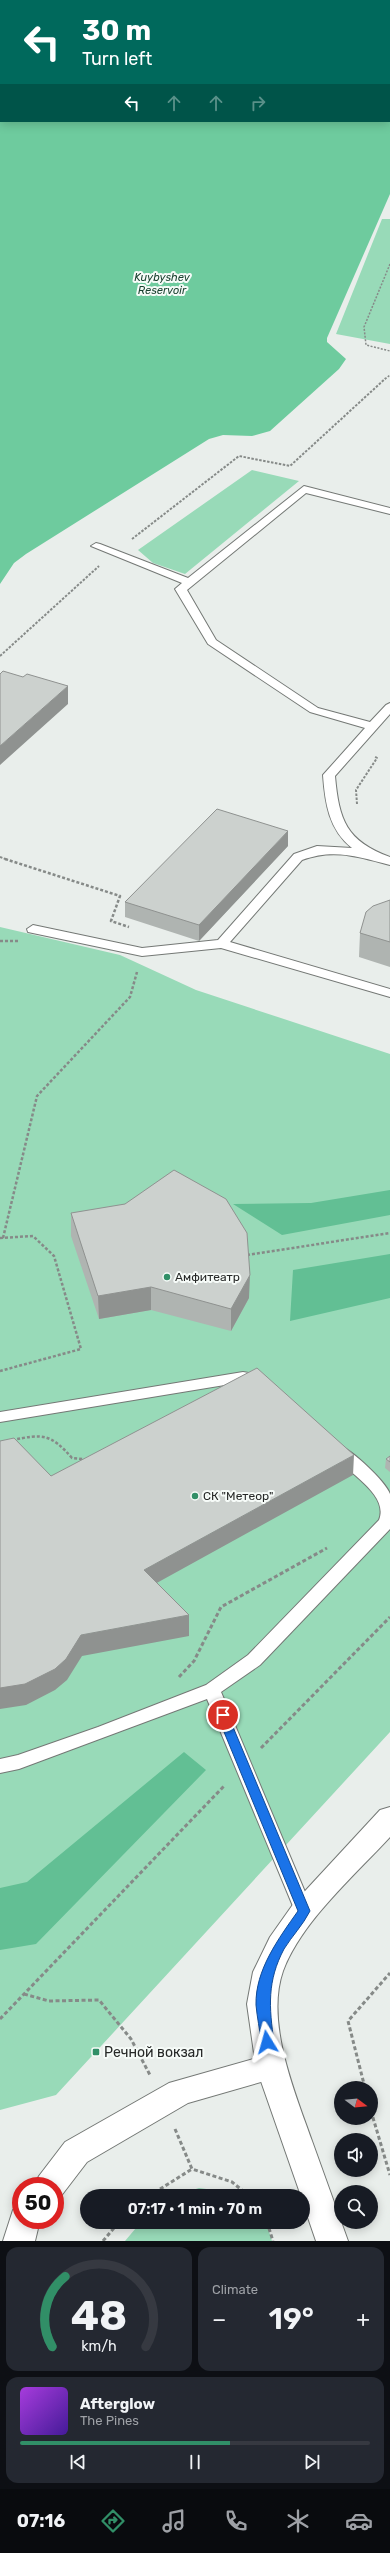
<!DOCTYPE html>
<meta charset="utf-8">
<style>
body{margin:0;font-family:Rubik,sans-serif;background:#242831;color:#f1f3f6;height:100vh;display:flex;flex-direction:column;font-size:15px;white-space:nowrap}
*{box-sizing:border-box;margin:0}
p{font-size:13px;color:#9ea1a6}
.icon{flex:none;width:22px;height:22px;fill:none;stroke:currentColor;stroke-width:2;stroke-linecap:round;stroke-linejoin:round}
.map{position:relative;height:2241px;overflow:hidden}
.panel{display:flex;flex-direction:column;gap:6px;padding:6px;background:#0d0f14;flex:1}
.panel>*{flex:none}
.guide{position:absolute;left:0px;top:0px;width:390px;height:122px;box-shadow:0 2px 10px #0003;background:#00695c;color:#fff;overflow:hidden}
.needle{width:26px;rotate:106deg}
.buttons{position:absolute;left:334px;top:2081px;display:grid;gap:8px}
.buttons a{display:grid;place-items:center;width:44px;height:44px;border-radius:50%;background:#171b24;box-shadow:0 2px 10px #0003;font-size:20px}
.speed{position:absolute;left:12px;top:2177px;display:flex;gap:8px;font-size:20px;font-weight:700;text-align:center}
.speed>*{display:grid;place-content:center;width:52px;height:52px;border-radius:50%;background:#171b24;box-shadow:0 2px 10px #0003;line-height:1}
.speed .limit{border:6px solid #d22;background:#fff;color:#111}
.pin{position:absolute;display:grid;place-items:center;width:34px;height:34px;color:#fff;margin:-17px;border:2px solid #fff;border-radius:50%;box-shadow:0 1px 4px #0007}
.me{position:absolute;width:44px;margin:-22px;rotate:352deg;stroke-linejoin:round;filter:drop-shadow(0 0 3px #0008)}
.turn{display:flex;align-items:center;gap:14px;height:84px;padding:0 16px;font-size:18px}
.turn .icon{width:52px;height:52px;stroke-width:2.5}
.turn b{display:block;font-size:28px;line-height:34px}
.lanes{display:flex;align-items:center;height:38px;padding:0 16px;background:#0003;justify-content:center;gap:20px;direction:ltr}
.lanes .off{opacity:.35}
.big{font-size:30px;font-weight:600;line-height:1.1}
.panel .widget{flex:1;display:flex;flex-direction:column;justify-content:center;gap:6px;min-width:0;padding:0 14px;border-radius:12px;background:#242831}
.panel .dial{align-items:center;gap:0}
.dial svg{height:104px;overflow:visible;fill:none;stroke:#363941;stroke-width:7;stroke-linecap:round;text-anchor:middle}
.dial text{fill:#f1f3f6;stroke:none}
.song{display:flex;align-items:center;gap:12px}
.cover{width:48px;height:48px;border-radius:6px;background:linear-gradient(135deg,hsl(280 70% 55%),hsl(260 70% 35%))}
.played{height:4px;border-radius:2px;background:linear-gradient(90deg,#318f67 60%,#363941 60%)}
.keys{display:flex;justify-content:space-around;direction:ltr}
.heat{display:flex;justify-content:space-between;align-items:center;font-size:22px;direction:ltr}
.panel .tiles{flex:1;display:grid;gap:6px;grid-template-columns:1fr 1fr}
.widget:last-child{grid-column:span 2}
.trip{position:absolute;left:80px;top:2189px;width:230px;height:40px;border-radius:20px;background:#171b24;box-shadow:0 2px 10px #0003;font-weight:600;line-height:40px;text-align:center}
.tabs{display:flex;height:64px;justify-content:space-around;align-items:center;background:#090b0e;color:#9ea1a6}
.tabs .icon{width:28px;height:28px}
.tabs .active{color:#318f67}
.tabs b{font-size:18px;color:#f1f3f6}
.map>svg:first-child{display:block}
.green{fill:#98dab8}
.forest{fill:#62bf94}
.water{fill:#6ecb9e;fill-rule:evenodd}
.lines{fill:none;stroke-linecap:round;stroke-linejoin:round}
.service-casing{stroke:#747875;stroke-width:2}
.minor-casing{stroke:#747875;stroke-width:2}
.secondary-casing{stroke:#747875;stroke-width:2}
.path-far3{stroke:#868a88;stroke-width:1.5;stroke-dasharray:2 1.5;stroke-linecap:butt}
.path-far2{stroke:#868a88;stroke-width:2;stroke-dasharray:2.5 1.5;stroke-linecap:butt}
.path-far1{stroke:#868a88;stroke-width:2.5;stroke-dasharray:3 2;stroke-linecap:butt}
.path{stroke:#868a88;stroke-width:3;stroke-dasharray:4 2.5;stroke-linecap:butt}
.service{fill:#fff;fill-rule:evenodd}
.minor{fill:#fff;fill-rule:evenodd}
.secondary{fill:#fff;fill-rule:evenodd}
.wall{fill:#afb4b1}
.shaded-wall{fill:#8f9290}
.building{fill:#ccd1ce;stroke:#8f9290}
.route{fill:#1a73e8;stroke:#114b97}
.poi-dot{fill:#318f67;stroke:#f6fbf8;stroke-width:1.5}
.labels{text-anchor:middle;stroke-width:4;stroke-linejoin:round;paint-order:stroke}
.far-water-label{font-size:11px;font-style:italic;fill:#19412f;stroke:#f6fbf8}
.poi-label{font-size:12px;fill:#262827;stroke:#f6fbf8;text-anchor:start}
.near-poi-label{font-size:14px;fill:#262827;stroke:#f6fbf8;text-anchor:start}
</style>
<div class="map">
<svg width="390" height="2241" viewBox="0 0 390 2241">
<rect width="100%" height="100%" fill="#e9eeeb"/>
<path class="green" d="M 382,219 L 390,219 L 390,344 L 336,334 Z
M 252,470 L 299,481 L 185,574 L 153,563 L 138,550 Z
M 0,927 L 120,955 L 196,990 L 390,1054 L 390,1732 L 56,2095 L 0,2110 Z
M 199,2188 L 221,2191 L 236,2196 L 174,2196 Z
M 141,2222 L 266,2222 L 272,2241 L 125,2241 Z"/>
<path class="forest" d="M 390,1190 L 390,1215 L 282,1235 L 233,1204 L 311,1203 Z
M 390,1254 L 390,1298 L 290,1321 L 293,1270 Z
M 184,1752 L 206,1770 L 36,1944 L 0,1950 L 0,1888 L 27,1882 Z"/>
<path class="water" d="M 0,0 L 390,0 L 390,194 L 327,338 L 327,342 L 346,359 L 339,369 L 270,431 L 252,436 L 223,435 L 209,439 L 26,554 L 14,563 L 0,584 ZM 1,1 L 389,1 L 389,121 L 1,121 Z"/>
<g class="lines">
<defs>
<path id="service" d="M 304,486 L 390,508 L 390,514 L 306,493 L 187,590 L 216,640 L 318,708 L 370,722 L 386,705 L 390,703 L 390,714 L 335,776 C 339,820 346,841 390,857 L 390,865 C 359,857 334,848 302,860 L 230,942 L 390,989 L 390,997 L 221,948 L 142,956 L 28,932 L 27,929 L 33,925 L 142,948 L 218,940 L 294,854 L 317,846 L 352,848 C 329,830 325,803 323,775 L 365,728 L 310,712 L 208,644 L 175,589 L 182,583 L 91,546 L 96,543 L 100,544 L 188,578 Z
M 243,1372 L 261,1375 L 264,1379 L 261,1383 L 243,1382 L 0,1422 L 0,1412 Z
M 340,1446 C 352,1450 386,1482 390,1494 C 390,1503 390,1519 390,1529 L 260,1665 L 221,1692 L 313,1911 L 310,1916 L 304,1919 L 298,1916 L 295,1911 L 207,1699 L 19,1769 L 0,1773 L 0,1759 L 18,1755 L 98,1727 L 206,1685 L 248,1655 L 379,1520 C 390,1493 343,1471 332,1452 L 334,1448 Z"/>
<path id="minor" d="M 271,2054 L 282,2058 L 286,2067 L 282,2076 L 188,2103 L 87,2162 L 61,2196 L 55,2198 L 55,2186 L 34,2186 L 39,2176 L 65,2142 L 169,2083 Z
M 21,2207 L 21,2220 L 40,2220 L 35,2241 L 3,2241 L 13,2210 Z"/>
<path id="secondary" d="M 390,1807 L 390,1837 C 355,1875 301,1922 283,1971 C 265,2022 295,2093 312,2141 C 324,2174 336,2208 348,2241 L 316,2241 L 303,2203 L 303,2196 L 301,2196 L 256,2067 L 247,2004 L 253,1972 L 270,1937 L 294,1903 L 380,1810 Z"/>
</defs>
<use href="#service" class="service-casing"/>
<use href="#minor" class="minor-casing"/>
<use href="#secondary" class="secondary-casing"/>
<path class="path-far3" d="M 390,264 L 364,327 L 366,345 L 390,351
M 385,379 L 390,375"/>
<path class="path-far2" d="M 132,539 L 239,456 L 290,466 L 386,378
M 0,656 L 99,566
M 357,804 L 356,790 L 377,758 L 374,756
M 0,857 L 8,860"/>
<path class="path-far1" d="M 5,859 L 120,896 L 111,921 L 129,927
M 0,941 L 19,941
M 0,1238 L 33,1236 L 54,1256 L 81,1349 L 0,1371
M 3,1238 L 37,1096 L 130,997 L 137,972
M 247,1255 L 390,1233
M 12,1440 C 43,1434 50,1433 72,1458 L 83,1459"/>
<path class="path" d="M 179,1677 L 194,1661 L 221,1607 L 327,1548
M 261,1748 L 390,1617
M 24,1994 L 49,2001 L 99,2000 L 131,2039 L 150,2075
M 0,2019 L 225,1785
M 365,2088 L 348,2021 L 390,1973
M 371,2111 L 390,2175
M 175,2129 L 192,2169 L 232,2182 L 249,2196
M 149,2196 L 192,2169
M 267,2222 L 273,2241
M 103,2241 L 119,2222"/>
<use href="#service" class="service"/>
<use href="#minor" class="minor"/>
<use href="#secondary" class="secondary"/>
</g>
<path class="wall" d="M 288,846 L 199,941 L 125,917 L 125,902 Z
M 390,900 L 390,967 L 359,957 L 360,933 Z
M 71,1213 L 249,1298 L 231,1331 L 151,1310 L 99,1319 L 71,1236 Z
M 390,1456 L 390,1472 L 385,1468 L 386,1459 Z"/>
<path class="shaded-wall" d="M 68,686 L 68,704 L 0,765 L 0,746 Z
M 288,831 L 288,846 L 199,941 L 199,925 Z
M 250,1275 L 249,1298 L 231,1331 L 231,1309 Z
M 151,1287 L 151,1310 L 99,1319 L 98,1296 Z
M 354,1455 L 353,1475 L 144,1590 L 144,1570 Z
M 189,1615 L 189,1636 L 82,1656 L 67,1680 L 55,1690 L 26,1705 L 0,1709 L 0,1688 L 81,1635 Z"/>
<path class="building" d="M 3,671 L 23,677 L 27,674 L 68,686 L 0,746 L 0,674 Z
M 217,809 L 288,831 L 199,925 L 125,902 Z
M 390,900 L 390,942 L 360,933 L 366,912 L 373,906 Z
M 174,1170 L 226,1199 L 247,1233 L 250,1275 L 231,1309 L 151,1287 L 98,1296 L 71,1213 L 125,1204 Z
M 257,1368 L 354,1455 L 144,1570 L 189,1615 L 81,1635 L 66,1659 L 55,1669 L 25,1684 L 0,1688 L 0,1441 L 14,1438 L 51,1476 Z
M 390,1456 L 390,1462 L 386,1459 Z"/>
<path class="route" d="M 223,1711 L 228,1715 L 310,1911 C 303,1925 292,1936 284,1949 C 267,1981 269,2007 274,2042 L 267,2047 L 261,2042 C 260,2030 257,2017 256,2005 C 255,1970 279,1938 298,1911 L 217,1715 Z"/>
<g class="poi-dot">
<circle cx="167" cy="1277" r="4"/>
<circle cx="195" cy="1496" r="4"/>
<rect x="92" y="2048" width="8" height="8" rx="2"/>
</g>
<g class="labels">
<g class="far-water-label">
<text x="162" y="281">Kuybyshev<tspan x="162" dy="13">Reservoir</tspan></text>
</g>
<g class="poi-label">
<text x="175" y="1281">Амфитеатр</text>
<text x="203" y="1500">СК "Метеор"</text>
</g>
<g class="near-poi-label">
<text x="104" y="2057">Речной вокзал</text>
</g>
</g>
</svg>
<div class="buttons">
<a><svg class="needle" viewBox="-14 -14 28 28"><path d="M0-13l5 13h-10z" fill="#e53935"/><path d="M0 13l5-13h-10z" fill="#9ea1a6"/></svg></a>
<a><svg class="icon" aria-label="sound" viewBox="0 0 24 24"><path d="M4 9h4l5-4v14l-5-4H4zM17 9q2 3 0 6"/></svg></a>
<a><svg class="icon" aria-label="search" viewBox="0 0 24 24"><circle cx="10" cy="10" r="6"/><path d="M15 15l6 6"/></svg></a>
</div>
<div class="speed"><div class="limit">50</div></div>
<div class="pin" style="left:223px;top:1715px;background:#d93025"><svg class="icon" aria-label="arrive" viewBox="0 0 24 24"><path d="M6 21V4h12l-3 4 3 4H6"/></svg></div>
<svg class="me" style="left:267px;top:2042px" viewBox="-20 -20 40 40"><path d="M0-17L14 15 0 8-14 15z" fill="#1a73e8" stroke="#fff" stroke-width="4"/></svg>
<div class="trip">07:17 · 1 min · 70 m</div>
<div class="guide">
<div class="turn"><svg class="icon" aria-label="left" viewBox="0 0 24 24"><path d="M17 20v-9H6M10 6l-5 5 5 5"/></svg><div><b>30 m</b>Turn left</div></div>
<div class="lanes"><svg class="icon" aria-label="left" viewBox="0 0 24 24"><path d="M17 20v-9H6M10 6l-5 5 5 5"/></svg><svg class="icon off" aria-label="ahead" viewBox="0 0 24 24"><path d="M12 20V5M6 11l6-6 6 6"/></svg><svg class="icon off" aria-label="ahead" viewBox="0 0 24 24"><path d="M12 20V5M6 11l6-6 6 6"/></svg><svg class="icon off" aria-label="right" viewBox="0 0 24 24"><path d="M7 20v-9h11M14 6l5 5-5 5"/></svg></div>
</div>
</div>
<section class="panel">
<div class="tiles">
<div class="widget dial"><svg viewBox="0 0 100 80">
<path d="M14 69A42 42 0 1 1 86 69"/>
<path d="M14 69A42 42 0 0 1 24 15" stroke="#318f67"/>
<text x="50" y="56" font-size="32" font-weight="700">48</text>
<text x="50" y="72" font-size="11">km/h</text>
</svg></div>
<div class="widget"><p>Climate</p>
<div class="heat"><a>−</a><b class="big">19°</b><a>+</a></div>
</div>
<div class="widget">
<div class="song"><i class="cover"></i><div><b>Afterglow</b><p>The Pines</p></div></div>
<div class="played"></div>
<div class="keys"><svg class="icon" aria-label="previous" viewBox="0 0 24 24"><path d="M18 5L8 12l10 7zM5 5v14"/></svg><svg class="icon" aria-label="pause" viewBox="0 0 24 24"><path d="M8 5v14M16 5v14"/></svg><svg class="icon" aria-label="next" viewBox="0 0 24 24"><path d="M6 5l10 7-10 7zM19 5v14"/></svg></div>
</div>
</div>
</section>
<nav class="tabs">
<b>07:16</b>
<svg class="icon active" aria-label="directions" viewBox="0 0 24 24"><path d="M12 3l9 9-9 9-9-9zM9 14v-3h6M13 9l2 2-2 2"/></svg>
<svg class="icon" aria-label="music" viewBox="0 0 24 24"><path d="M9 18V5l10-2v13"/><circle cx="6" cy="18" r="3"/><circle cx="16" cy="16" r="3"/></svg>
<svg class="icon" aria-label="phone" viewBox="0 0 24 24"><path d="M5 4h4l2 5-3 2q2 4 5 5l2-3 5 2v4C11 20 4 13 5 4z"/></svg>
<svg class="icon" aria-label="climate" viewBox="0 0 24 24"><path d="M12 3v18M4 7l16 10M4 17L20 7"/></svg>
<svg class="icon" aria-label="car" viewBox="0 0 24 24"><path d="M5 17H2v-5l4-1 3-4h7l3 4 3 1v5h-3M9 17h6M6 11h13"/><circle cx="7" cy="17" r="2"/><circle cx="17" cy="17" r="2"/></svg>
</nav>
